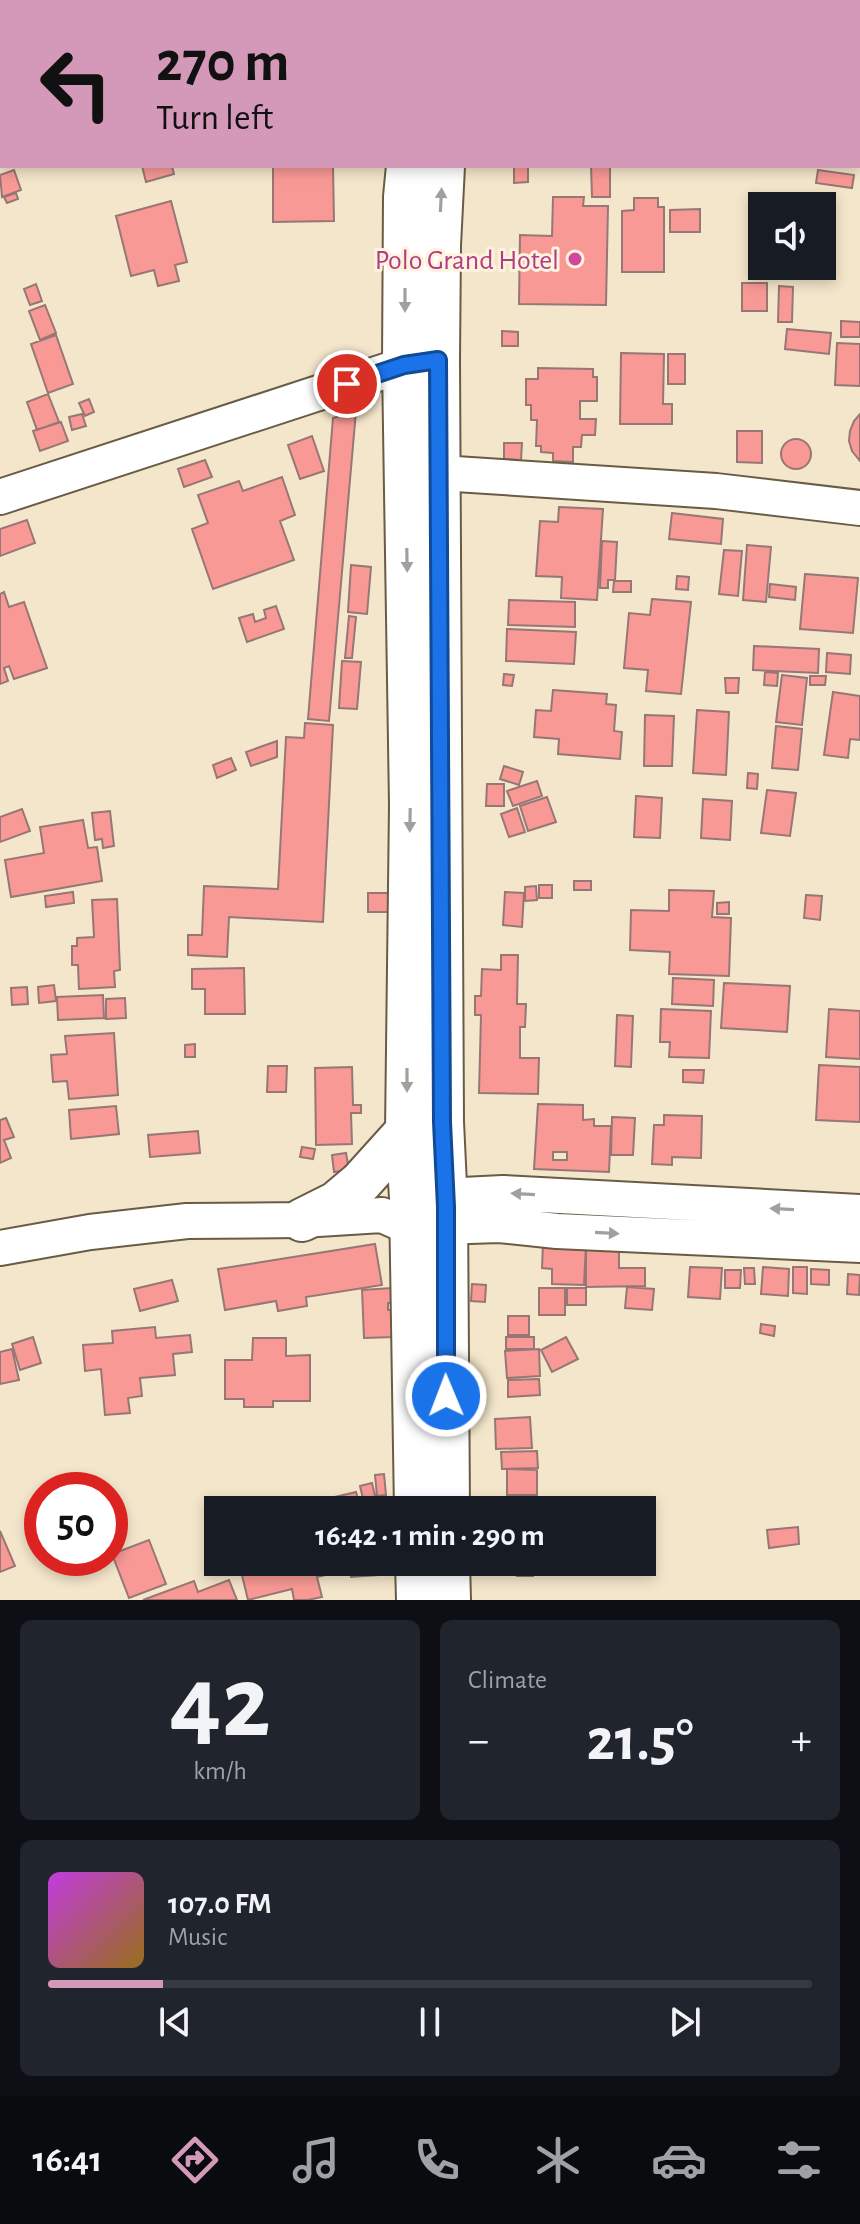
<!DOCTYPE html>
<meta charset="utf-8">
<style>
body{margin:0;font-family:"Alegreya Sans",sans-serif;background:#20242c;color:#f1f3f6;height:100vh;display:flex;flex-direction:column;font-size:30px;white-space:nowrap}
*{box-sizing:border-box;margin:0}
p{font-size:26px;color:#9ea1a6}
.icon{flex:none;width:44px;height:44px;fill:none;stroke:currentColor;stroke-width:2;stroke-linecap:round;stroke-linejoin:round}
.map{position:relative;height:1600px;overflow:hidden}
.sheet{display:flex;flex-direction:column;gap:20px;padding:20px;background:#0d0f14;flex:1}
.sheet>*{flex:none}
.guide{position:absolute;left:0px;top:0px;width:860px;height:168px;box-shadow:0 4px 12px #0003;background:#d498b8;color:#111;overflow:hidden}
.fabs{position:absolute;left:748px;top:192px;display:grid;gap:16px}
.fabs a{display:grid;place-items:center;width:88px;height:88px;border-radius:0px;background:#171b24;box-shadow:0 4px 12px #0003;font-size:40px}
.speed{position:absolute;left:24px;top:1472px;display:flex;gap:16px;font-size:40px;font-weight:700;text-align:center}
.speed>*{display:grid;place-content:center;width:104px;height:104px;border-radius:50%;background:#171b24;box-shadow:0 4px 12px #0003;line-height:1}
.speed .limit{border:12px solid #d22;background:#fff;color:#111}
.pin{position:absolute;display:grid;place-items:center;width:68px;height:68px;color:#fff;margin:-34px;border:4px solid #fff;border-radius:50%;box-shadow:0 2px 8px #0007}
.me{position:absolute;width:88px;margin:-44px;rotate:359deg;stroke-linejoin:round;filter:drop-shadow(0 0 6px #0008)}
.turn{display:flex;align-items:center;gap:28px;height:168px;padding:0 24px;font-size:36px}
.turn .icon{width:104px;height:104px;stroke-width:2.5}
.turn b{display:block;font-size:56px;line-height:68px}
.big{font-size:60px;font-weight:600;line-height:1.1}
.sheet .tile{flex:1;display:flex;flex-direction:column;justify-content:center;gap:12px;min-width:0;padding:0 28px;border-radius:12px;background:#20242c}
.sheet .dial{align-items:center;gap:0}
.dial b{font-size:104px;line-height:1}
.song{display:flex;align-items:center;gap:24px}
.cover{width:96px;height:96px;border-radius:12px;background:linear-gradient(135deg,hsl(290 70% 55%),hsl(40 70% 35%))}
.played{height:8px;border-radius:4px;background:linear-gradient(90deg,#d498b8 15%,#363941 15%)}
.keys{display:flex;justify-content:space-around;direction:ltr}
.heat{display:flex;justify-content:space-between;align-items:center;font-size:44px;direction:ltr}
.sheet .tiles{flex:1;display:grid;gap:20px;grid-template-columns:1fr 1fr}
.tile:last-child{grid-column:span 2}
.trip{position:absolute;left:204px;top:1496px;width:452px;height:80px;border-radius:0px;background:#171b24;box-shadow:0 4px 12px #0003;font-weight:600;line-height:80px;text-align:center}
.menu{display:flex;height:128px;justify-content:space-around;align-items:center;background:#090b0e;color:#9ea1a6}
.menu .icon{width:56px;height:56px}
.menu .active{color:#d498b8}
.menu b{font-size:36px;color:#f1f3f6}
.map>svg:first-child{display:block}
.green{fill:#96d5a0}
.building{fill:#f99995;stroke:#967775;stroke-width:2;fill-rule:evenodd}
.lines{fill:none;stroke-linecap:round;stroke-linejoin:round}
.minor-casing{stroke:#685c45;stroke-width:38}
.major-casing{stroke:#685c45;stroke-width:46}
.minor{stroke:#fff;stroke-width:34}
.major{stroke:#fff;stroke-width:42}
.oneway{fill:#a2a09d}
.route-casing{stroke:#114b97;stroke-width:20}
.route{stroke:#1a73e8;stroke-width:14}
.hotel-dot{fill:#d1479c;stroke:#fff3dd;stroke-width:3}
.labels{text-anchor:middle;stroke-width:6;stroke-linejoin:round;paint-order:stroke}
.hotel-label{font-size:28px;fill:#b23c85;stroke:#fff3dd;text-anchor:end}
</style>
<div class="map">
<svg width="860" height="1600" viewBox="0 0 860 1600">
<rect width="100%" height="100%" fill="#f4e6cb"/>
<path class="green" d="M 461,0 L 860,0 L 860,130 L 858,130 L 858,2 L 461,2 Z"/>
<path class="building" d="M 213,0 L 270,0 L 270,2 L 214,2 Z
M 339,0 L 379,0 L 379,2 L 339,2 Z
M 142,166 L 172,166 L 174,174 L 146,182 Z
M 273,166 L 333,166 L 334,221 L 273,222 Z
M 514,166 L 528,166 L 528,182 L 514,183 Z
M 591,166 L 610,166 L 610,197 L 592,197 Z
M 14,170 L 21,190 L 2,197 L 0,175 Z
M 818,170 L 854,175 L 852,188 L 816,183 Z
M 16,193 L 18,199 L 7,203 L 4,197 Z
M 553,197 L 584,197 L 583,206 L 608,206 L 606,305 L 519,304 L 520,235 L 552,236 Z
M 634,198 L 658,198 L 658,207 L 664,207 L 664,272 L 622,272 L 622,211 L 634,210 Z
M 171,201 L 187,262 L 175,265 L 179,281 L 158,286 L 154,270 L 131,276 L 116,216 Z
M 700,209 L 700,232 L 670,232 L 670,210 Z
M 778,266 L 799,266 L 798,272 L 778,269 Z
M 742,283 L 767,283 L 767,311 L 742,311 Z
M 36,284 L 42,301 L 30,305 L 24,289 Z
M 779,286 L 793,287 L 792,322 L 778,322 Z
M 45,305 L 56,333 L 40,340 L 29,311 Z
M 841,321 L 860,322 L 860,337 L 841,337 Z
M 787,329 L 831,333 L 829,354 L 785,349 Z
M 502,331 L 518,332 L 518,346 L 502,346 Z
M 56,335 L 73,384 L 48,393 L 31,344 Z
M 837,343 L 860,344 L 860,386 L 835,385 Z
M 621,353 L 664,354 L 663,404 L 672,404 L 672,424 L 620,424 Z
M 668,354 L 685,354 L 685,384 L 668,384 Z
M 538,368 L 593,369 L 593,377 L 597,377 L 597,401 L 580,401 L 580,419 L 596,419 L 595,435 L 582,435 L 581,447 L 573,447 L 573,462 L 553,461 L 553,453 L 541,452 L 541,446 L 536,446 L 537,420 L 531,420 L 531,405 L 526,405 L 526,379 L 538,379 Z
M 48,394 L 59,422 L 37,430 L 27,402 Z
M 89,399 L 94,412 L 85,416 L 79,403 Z
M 356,411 L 329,721 L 308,719 L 333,418 Z
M 82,414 L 86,426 L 72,430 L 69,417 Z
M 860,414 L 860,461 L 852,451 L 849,441 L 850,431 L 854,421 Z
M 61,422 L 68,441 L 40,451 L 33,431 Z
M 737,431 L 762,431 L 762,463 L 737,462 Z
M 312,436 L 324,471 L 300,479 L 288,445 Z
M781 454a15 15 0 1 1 30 0a15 15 0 1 1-30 0Z
M 504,443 L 522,443 L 521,460 L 504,459 Z
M 205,460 L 212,477 L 184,487 L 178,469 Z
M 282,477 L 295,515 L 280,521 L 294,560 L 213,589 L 192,529 L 208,523 L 198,495 L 239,481 L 243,491 Z
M 559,507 L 603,509 L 597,600 L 561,598 L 562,577 L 536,576 L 540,521 L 558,522 Z
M 672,513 L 723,519 L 721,544 L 669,539 Z
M 27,520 L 35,543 L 0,556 L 0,529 Z
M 602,541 L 617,542 L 615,580 L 608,580 L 608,588 L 600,588 Z
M 747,545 L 771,547 L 766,602 L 743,600 Z
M 724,550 L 742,551 L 738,596 L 719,594 Z
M 351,565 L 371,567 L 367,614 L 348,612 Z
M 805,574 L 858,578 L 853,633 L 800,629 Z
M 677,576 L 689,577 L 688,590 L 676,589 Z
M 614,581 L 631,581 L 631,592 L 613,592 Z
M 770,584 L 796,587 L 795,600 L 769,597 Z
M 4,592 L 9,607 L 24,602 L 47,668 L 14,679 L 9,666 L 4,668 L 8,681 L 0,684 L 0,594 Z
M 652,599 L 691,602 L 681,694 L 646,691 L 648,670 L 624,668 L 629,613 L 650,615 Z
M 509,600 L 575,602 L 575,627 L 508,625 Z
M 276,606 L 284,629 L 247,642 L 239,618 L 253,614 L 255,622 L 266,618 L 264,610 Z
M 349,616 L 356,617 L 352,658 L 345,658 Z
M 507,629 L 576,632 L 574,664 L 506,661 Z
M 754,646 L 819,649 L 818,673 L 753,670 Z
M 827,653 L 851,655 L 850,674 L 826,672 Z
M 342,661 L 361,662 L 357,709 L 339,708 Z
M 765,672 L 778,673 L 777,686 L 764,685 Z
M 504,674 L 514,675 L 512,686 L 503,685 Z
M 782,675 L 807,678 L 802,725 L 776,722 Z
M 810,676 L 826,676 L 825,685 L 810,685 Z
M 725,678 L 739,678 L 738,693 L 726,693 Z
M 553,690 L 607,694 L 606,704 L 616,705 L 614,731 L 622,732 L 620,759 L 558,754 L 559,739 L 534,737 L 536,710 L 551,711 Z
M 833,692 L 860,696 L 860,740 L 850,739 L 848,758 L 824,755 Z
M 697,710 L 729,712 L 726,775 L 693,773 Z
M 645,715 L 674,716 L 672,766 L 644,766 Z
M 305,723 L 333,725 L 323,922 L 229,917 L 227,957 L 188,955 L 188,935 L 202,935 L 204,886 L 278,889 L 286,737 L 304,738 Z
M 776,726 L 802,729 L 798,770 L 772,768 Z
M 277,741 L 277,757 L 251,766 L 246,752 Z
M 231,758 L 236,770 L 217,778 L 213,765 Z
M 504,766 L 523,772 L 519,785 L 500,779 Z
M 748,773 L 758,774 L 757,789 L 747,788 Z
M 537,781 L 542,796 L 513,806 L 507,791 Z
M 487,784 L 504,784 L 504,806 L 486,806 Z
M 767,790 L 796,793 L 790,836 L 761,833 Z
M 636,796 L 662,798 L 660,838 L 634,837 Z
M 547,797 L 556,822 L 528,831 L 520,806 Z
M 703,799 L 732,801 L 730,840 L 701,838 Z
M 517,808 L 525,832 L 509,837 L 501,814 Z
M 22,809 L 30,831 L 0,842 L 0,817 Z
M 110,811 L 114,846 L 103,848 L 102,839 L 95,840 L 92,813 Z
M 83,820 L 88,848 L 97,847 L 102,881 L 11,897 L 5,860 L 44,853 L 40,827 Z
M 574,881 L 591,881 L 591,890 L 574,890 Z
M 539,885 L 552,885 L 552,898 L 539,898 Z
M 536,886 L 537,900 L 525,901 L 525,887 Z
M 669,890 L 714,891 L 712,917 L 731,918 L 729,976 L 669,974 L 670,952 L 630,950 L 631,910 L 669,911 Z
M 73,892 L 74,903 L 46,907 L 45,896 Z
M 505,892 L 524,893 L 522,927 L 503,925 Z
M 368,893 L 388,893 L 388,912 L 368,912 Z
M 806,895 L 822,896 L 820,920 L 804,918 Z
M 117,899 L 120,970 L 114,971 L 115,987 L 79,989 L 78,965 L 72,965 L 72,946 L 77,946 L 77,938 L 94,937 L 92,900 Z
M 729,902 L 729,914 L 717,914 L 717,903 Z
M 501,955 L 518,955 L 517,1004 L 526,1004 L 525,1027 L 520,1027 L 520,1058 L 539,1058 L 538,1094 L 479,1093 L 481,1015 L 475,1015 L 475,996 L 481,996 L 482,969 L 501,970 Z
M 244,968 L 245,1014 L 205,1014 L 205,989 L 192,989 L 192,969 Z
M 673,978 L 714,980 L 713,1006 L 672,1004 Z
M 724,983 L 790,986 L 787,1032 L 721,1028 Z
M 54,985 L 56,1001 L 39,1003 L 38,987 Z
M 27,987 L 28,1004 L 12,1005 L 11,988 Z
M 103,995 L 104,1018 L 58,1020 L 57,997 Z
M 125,998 L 126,1018 L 106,1019 L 106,999 Z
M 661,1009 L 711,1011 L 709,1058 L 669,1057 L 670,1042 L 660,1042 Z
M 829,1009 L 860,1011 L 860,1059 L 826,1057 Z
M 617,1015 L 633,1016 L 631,1067 L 615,1066 Z
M 114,1033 L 118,1095 L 69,1099 L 67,1081 L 53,1082 L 51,1055 L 67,1054 L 65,1036 Z
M 195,1044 L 195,1057 L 185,1057 L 185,1045 Z
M 819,1065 L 860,1067 L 860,1122 L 816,1120 Z
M 268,1066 L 287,1066 L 286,1092 L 267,1092 Z
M 352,1067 L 353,1105 L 361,1105 L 361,1113 L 351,1113 L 352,1144 L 316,1145 L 315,1068 Z
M 683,1070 L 704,1070 L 703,1083 L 683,1082 Z
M 538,1104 L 583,1105 L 583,1120 L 594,1119 L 594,1126 L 611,1126 L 609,1172 L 534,1169 ZM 553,1152 L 567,1152 L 567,1160 L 553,1160 Z
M 116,1106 L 119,1134 L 71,1139 L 69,1110 Z
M 664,1115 L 702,1116 L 701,1158 L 672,1157 L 672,1165 L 652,1164 L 654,1125 L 664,1125 Z
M 612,1117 L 635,1118 L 633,1155 L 611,1155 Z
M 6,1118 L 14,1137 L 4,1140 L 11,1158 L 0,1163 L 0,1120 Z
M 198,1131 L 200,1153 L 150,1157 L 148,1135 Z
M 302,1147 L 315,1149 L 313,1159 L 300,1157 Z
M 346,1153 L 349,1170 L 334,1172 L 332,1155 Z
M 543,1243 L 586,1245 L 584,1285 L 552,1284 L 552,1269 L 542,1268 Z
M 375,1244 L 382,1285 L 306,1297 L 307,1306 L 278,1311 L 276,1301 L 225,1310 L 218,1269 Z
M 619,1248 L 619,1268 L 645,1268 L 645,1286 L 586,1287 L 586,1249 Z
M 690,1267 L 722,1268 L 720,1299 L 688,1297 Z
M 763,1267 L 789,1269 L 788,1296 L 761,1294 Z
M 793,1267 L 807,1267 L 807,1294 L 793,1293 Z
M 744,1268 L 754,1268 L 755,1284 L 745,1284 Z
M 811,1269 L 829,1270 L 829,1285 L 811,1284 Z
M 725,1270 L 741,1270 L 740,1288 L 725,1288 Z
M 848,1274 L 860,1275 L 859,1295 L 847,1294 Z
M 172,1280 L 178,1301 L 140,1311 L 134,1289 Z
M 472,1284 L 486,1285 L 485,1302 L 471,1301 Z
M 627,1287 L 654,1289 L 652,1310 L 625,1308 Z
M 392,1288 L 393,1303 L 388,1303 L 388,1310 L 393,1310 L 394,1337 L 364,1338 L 362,1290 Z
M 539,1288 L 565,1288 L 565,1315 L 539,1315 Z
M 567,1288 L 586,1288 L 586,1305 L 567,1305 Z
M 508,1316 L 529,1316 L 529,1335 L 508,1335 Z
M 761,1324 L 775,1326 L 774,1336 L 760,1333 Z
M 155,1327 L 156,1338 L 190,1335 L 192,1352 L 173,1354 L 175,1375 L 140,1378 L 142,1396 L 128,1398 L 130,1413 L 105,1415 L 101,1369 L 85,1371 L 83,1345 L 113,1343 L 112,1331 Z
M 33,1337 L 41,1363 L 20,1370 L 12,1344 Z
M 506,1337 L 534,1337 L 534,1349 L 506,1349 Z
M 566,1337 L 578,1359 L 552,1372 L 541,1350 Z
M 253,1338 L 286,1338 L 286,1356 L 310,1355 L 310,1401 L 273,1401 L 273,1407 L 244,1407 L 244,1399 L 225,1399 L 225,1360 L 252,1360 Z
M 12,1349 L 19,1380 L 0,1384 L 0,1352 Z
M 539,1349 L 540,1376 L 507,1378 L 505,1351 Z
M 539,1379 L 540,1395 L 508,1397 L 508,1380 Z
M 530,1417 L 532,1448 L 496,1449 L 495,1419 Z
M 537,1451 L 538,1468 L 502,1469 L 501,1452 Z
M 507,1469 L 537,1470 L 537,1495 L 507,1495 Z
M 384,1474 L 386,1495 L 377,1496 L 375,1475 Z
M 372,1483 L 376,1500 L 364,1503 L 360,1486 Z
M 356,1492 L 359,1503 L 349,1505 L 351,1510 L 280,1510 Z
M 510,1495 L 537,1495 L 536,1510 L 509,1509 Z
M 798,1527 L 799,1544 L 769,1548 L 767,1530 Z
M 0,1531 L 15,1566 L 0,1572 Z
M 149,1540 L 166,1584 L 129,1598 L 112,1554 Z
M 244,1562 L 327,1562 L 330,1574 L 317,1577 L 322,1597 L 308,1600 L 294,1600 L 292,1589 L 248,1600 L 239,1563 Z
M 350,1562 L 378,1562 L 378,1575 L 351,1577 Z
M 380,1562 L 392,1562 L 392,1571 L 380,1572 Z
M 517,1562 L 534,1562 L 533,1576 L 517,1576 Z
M 229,1580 L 237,1600 L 143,1600 L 194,1581 L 198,1592 Z"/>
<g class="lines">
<defs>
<path id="minor" d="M 858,145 L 860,145
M 440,473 L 716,491 L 860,508
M 0,497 L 404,365 L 427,362
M 422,1197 L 503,1193 L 860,1212
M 0,1248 L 90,1232 L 187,1221 L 302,1220 L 382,1215 L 411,1228 L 499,1225 L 557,1231 L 860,1245"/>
<path id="major" d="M 422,2 L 422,0
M 458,2 L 458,0
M 408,166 L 405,197 L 404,365 L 411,805 L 407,1131 L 411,1198 L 416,1510
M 443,166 L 439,245 L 438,360 L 442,1122 L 446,1207 L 448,1510
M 302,1220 L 336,1203 L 361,1182 L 407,1131
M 417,1562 L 418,1600
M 448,1562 L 449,1600"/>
</defs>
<use href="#minor" class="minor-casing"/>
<use href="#major" class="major-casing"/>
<use href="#minor" class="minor"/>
<use href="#major" class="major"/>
</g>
<defs><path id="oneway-solid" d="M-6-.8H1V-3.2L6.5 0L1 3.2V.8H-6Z" transform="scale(2)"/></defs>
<g class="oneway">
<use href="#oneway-solid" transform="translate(441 200) rotate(-87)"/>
<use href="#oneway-solid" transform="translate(405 300) rotate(90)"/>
<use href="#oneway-solid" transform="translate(407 560) rotate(89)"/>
<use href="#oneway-solid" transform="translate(410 820) rotate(91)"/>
<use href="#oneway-solid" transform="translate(407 1080) rotate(90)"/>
<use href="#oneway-solid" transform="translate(523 1194) rotate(-177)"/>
<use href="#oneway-solid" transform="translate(782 1209) rotate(-177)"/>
<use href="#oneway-solid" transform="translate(607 1233) rotate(3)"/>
</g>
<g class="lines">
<defs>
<path id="route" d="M 347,384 L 404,365 L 438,360 L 442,1122 L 446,1207 L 446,1396"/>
</defs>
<use href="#route" class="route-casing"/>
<use href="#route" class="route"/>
</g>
<circle class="hotel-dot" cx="575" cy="259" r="8"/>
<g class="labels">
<g class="hotel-label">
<text x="559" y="269">Polo Grand Hotel</text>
</g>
</g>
</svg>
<div class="fabs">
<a><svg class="icon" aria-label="sound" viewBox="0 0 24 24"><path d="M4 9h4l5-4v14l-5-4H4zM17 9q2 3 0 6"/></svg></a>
</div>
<div class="speed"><div class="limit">50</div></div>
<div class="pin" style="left:347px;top:384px;background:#d93025"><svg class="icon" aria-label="arrive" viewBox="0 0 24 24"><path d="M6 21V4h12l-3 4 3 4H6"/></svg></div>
<svg class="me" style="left:446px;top:1396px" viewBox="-20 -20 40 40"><circle r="17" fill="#1a73e8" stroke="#fff" stroke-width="3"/><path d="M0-11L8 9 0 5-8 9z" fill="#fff"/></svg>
<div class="trip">16:42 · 1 min · 290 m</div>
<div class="guide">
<div class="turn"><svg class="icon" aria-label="left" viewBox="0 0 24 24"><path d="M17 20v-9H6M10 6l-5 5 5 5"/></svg><div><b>270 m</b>Turn left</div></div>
</div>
</div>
<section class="sheet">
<div class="tiles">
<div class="tile dial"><b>42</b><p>km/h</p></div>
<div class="tile"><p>Climate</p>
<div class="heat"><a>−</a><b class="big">21.5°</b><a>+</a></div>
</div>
<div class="tile">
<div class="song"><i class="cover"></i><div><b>107.0 FM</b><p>Music</p></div></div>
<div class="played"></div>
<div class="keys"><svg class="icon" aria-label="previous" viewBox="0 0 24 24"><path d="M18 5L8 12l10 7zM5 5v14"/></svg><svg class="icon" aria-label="pause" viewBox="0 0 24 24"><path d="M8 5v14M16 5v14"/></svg><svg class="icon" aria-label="next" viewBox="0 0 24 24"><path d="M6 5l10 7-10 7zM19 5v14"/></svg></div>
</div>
</div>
</section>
<nav class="menu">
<b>16:41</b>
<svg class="icon active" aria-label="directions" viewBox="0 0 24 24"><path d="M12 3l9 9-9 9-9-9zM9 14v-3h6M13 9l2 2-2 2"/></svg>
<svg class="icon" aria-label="music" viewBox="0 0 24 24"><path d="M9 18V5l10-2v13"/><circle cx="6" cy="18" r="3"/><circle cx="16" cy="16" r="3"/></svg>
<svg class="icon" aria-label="phone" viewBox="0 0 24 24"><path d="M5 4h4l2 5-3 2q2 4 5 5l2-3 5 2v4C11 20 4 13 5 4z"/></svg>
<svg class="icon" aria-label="climate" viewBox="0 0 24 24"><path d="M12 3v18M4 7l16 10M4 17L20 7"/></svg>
<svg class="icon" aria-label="car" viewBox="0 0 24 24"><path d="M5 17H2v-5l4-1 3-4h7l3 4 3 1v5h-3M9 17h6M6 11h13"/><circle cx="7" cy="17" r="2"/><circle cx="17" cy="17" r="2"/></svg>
<svg class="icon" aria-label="filters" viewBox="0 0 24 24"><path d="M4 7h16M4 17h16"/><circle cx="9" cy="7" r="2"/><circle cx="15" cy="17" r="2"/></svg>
</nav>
